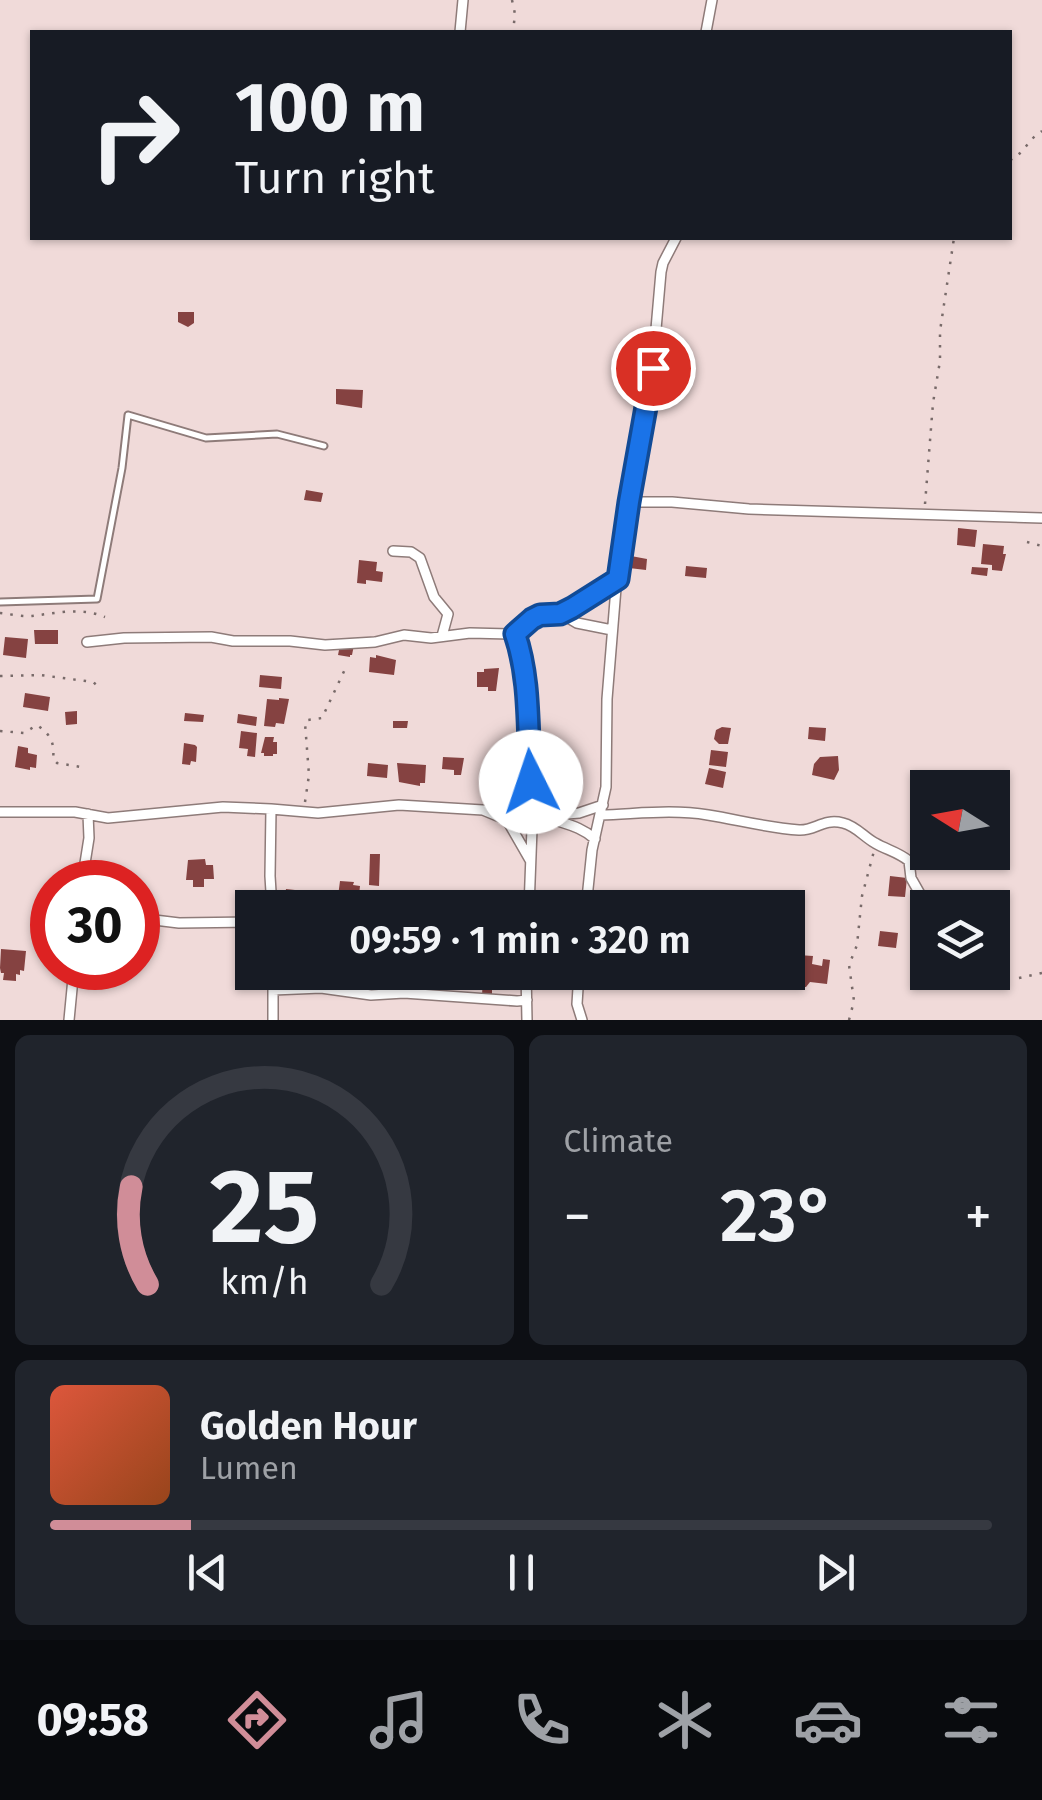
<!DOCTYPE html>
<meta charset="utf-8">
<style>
body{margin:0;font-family:"Fira Sans",sans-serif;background:#20242c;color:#f1f3f6;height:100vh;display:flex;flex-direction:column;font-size:38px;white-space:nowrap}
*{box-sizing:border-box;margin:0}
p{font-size:32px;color:#9ea1a6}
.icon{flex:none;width:55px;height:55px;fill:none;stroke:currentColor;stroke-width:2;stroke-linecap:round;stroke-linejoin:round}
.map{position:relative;height:1020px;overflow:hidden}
.side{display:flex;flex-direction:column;gap:15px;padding:15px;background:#0d0f14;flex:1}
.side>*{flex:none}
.banner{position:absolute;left:30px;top:30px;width:982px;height:210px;border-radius:0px;box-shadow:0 2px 8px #0004;background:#171b24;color:#f1f3f6;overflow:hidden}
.needle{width:65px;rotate:281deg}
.controls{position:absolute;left:910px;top:770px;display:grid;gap:20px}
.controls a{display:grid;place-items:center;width:100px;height:100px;border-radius:0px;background:#171b24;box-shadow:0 2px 8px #0004;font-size:50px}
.speed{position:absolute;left:30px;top:860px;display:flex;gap:20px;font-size:50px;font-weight:700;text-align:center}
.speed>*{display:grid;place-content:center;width:130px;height:130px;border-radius:50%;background:#171b24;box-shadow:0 2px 8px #0004;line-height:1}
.speed .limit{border:15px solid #d22;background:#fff;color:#111}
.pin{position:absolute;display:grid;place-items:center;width:85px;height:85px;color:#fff;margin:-42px;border:5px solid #fff;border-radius:50%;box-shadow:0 2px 10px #0007}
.me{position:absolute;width:110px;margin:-55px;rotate:356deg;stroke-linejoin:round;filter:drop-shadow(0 0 8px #0008)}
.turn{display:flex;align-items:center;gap:35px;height:210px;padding:0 40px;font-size:45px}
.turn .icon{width:130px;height:130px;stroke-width:2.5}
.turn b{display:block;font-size:70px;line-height:85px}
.big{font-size:75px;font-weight:600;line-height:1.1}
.side .widget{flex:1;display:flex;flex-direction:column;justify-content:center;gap:15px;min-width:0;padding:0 35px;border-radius:15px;background:#20242c}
.side .dial{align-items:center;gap:0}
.dial svg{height:260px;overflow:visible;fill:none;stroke:#363941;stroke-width:7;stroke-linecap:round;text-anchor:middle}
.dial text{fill:#f1f3f6;stroke:none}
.song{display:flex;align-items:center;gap:30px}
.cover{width:120px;height:120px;border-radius:15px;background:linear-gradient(135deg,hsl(10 70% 55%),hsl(20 70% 35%))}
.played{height:10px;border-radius:5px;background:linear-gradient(90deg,#d08d98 15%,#363941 15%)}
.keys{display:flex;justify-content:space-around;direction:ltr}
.heat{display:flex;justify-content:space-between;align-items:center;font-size:55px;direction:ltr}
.side .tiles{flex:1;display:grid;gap:15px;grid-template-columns:1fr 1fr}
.widget:last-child{grid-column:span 2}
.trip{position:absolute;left:235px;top:890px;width:570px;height:100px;border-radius:0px;background:#171b24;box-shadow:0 2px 8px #0004;font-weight:600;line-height:100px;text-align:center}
.tab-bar{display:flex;height:160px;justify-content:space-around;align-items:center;background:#090b0e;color:#9ea1a6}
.tab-bar .icon{width:70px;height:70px}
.tab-bar .selected{color:#d08d98}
.tab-bar b{font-size:45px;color:#f1f3f6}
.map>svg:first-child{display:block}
.building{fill:#854241}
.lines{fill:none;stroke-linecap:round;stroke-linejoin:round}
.service-casing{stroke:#8e7b79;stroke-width:9}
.minor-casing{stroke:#8e7b79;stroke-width:12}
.path{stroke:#786a69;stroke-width:2.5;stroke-dasharray:2.5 8;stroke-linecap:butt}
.service{stroke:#fff;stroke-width:5}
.minor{stroke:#fff;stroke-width:9}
.route-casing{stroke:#114b97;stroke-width:25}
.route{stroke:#1a73e8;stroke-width:18}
</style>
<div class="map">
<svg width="1042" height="1020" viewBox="0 0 1042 1020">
<rect width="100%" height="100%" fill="#f0dad9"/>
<path class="building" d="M 178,312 L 194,312 L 194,323 L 188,327 L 178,322 Z
M 336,389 L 363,390 L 362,408 L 336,404 Z
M 306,490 L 323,493 L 321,502 L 304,500 Z
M 958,528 L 977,530 L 975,547 L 957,545 Z
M 983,544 L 1004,546 L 1003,554 L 1006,554 L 1002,571 L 992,570 L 992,565 L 981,564 Z
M 631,556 L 647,559 L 646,570 L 629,568 Z
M 359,560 L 377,562 L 376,571 L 383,572 L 382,582 L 366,580 L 366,584 L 357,583 Z
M 686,566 L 707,568 L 706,578 L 685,576 Z
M 972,567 L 988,568 L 987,576 L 971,574 Z
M 34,630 L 58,630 L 58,644 L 35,644 Z
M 5,637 L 28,639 L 26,658 L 3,655 Z
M 341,640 L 354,645 L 352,655 L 350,655 L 350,657 L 338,655 Z
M 376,655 L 396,660 L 394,675 L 369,672 L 370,657 L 376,658 Z
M 499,668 L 496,691 L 488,691 L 488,687 L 477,687 L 477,672 L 484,672 L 484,669 Z
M 260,675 L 282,677 L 281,689 L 259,687 Z
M 25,693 L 50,697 L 48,711 L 23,707 Z
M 279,698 L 289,699 L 284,724 L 276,723 L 275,727 L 264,726 L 267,699 L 279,700 Z
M 77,711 L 77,724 L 66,725 L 65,712 Z
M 185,713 L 204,715 L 203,722 L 184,721 Z
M 238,714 L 257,717 L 256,726 L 237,723 Z
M 393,721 L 408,721 L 407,728 L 393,728 Z
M 722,727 L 731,728 L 728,744 L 719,744 L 714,739 L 716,730 Z
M 809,727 L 826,728 L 825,741 L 808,739 Z
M 241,731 L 257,733 L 255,757 L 247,756 L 248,749 L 239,748 Z
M 265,737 L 274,737 L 273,742 L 277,742 L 277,754 L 273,754 L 273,756 L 264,756 L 264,753 L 261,753 Z
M 184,743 L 195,745 L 197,747 L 196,762 L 191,761 L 190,765 L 182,764 Z
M 18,746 L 28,748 L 28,753 L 37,755 L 36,768 L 30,767 L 30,770 L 15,767 Z
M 711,750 L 728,752 L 726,767 L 709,765 Z
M 838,756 L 839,770 L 834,780 L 812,775 L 814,764 L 820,757 Z
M 443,757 L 464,758 L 461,775 L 454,775 L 454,770 L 442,769 Z
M 368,763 L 388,765 L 387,778 L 367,776 Z
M 397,763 L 426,765 L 425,783 L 420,783 L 420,786 L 399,782 Z
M 709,768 L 726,772 L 723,788 L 705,784 Z
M 370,854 L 380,854 L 379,886 L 369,885 Z
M 205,859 L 206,865 L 213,865 L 214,879 L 204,879 L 204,887 L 193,887 L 193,880 L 186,880 L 188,860 Z
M 890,876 L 907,878 L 905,897 L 888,896 Z
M 340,881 L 354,882 L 353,885 L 360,886 L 359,895 L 353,894 L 353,898 L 357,898 L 356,906 L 337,904 Z
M 286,889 L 304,891 L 303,904 L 300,904 L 300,908 L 278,908 L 280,897 L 285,897 Z
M 880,931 L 898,933 L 896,948 L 878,946 Z
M 1,949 L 26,951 L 24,971 L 20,970 L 20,975 L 16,974 L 16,981 L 3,980 L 4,973 L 1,973 L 0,968 Z
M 798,955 L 813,956 L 812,964 L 822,966 L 823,959 L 830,960 L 827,984 L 810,982 L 806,987 L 799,987 L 800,966 L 794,963 Z
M 992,968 L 1000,969 L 997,990 L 979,987 L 982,972 L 992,972 Z
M 483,972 L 492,972 L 492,997 L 482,997 Z"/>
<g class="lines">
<defs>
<path id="service" d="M 0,602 L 97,599 L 122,468 L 128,415 L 206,438 L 277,434 L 324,446"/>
<path id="minor" d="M 460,32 L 463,0
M 706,32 L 712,0
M 629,502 L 672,502 L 749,509 L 1042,518
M 393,551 L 411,552 L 420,558 L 434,597 L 448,614 L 442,636
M 560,613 L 594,595 L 617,579
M 87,642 L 124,638 L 211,637 L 233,641 L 290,641 L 325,645 L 375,642 L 404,635 L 431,638 L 470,633 L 515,634
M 0,812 L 75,812 L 108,818 L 223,807 L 271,809
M 601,815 C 637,814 672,809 708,815 C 739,820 768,828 799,830 C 815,831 823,818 843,823 C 856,826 864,837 875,843 C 887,850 898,852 909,861 L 911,878 L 928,908
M 544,816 C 563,824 579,825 595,839
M 531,828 L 544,816 L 579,813 L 603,805
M 82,882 L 89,838 L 88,814
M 272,908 L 270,876 L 271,809 L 318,813 L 399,805 L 483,810 L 507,820 L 530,860
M 529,908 L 533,802 L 525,677 L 522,653 L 515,634 L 531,619 L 551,614 L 560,613 L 577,623 L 612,630
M 586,908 L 592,850 L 606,787 L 607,699 L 616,588 L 632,483 L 651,386 L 661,272 L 663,263 L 676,238
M 138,918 L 179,923 L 252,922
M 273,972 L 273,1020
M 526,972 L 527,1020
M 579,972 L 577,1004 L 582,1020
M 273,990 L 321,988 L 371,995 L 404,993 L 517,1001 L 527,1000
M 69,1020 L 74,968"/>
</defs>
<use href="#service" class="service-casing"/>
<use href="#minor" class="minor-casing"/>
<path class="path" d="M 512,0 L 515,14 L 513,32
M 1010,160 C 1024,154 1029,138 1042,131
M 925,504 L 933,403 L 940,361 L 940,331 L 954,238
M 1027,542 L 1042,546
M 0,613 C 10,614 23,617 32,616 C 56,613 81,607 105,617
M 0,676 L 40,675 L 93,682 L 99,687 L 101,685
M 0,731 L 24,733 L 37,725 C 50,734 55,742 53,759 L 57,763 L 87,768
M 305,802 L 309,775 L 305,723 L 308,720 L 322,718 L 347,665
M 1019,978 L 1042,973
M 849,1020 L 854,1001 L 849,965 L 857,945 L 862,896 L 874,851"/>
<use href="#service" class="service"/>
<use href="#minor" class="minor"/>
</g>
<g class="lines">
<defs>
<path id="route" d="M 531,782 C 527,733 531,680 515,634 L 532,619 L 540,615 L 560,614 L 572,608 L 618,579 L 629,502 L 653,368"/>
</defs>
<use href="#route" class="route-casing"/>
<use href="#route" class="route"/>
</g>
</svg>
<div class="controls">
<a><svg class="needle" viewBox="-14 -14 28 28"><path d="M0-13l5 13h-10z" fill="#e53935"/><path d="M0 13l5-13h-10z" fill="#9ea1a6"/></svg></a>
<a><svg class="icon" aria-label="layers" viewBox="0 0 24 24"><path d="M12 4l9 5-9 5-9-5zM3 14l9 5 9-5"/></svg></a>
</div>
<div class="speed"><div class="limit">30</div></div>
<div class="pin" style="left:653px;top:368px;background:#d93025"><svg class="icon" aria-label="arrive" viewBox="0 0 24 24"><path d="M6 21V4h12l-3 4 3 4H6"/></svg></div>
<svg class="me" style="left:531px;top:782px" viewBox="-20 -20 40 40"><circle r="19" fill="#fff"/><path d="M0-13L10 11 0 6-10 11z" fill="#1a73e8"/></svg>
<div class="trip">09:59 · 1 min · 320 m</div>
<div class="banner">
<div class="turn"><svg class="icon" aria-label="right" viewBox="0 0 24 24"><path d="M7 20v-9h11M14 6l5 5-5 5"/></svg><div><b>100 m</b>Turn right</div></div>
</div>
</div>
<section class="side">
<div class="tiles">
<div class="widget dial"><svg viewBox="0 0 100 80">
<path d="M14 69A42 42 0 1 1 86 69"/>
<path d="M14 69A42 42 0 0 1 9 39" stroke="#d08d98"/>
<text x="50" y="56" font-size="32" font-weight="700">25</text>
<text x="50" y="72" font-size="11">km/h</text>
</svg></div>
<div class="widget"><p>Climate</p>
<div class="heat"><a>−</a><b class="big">23°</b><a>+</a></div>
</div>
<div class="widget">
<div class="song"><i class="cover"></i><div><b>Golden Hour</b><p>Lumen</p></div></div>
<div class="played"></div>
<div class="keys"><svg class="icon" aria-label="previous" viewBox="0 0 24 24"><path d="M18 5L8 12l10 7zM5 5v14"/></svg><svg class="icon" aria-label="pause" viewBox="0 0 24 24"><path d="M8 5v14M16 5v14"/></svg><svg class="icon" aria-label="next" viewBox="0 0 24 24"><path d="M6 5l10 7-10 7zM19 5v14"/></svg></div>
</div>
</div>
</section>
<nav class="tab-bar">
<b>09:58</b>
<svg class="icon selected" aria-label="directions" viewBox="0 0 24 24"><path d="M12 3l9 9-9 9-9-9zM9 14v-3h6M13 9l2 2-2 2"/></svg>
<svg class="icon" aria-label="music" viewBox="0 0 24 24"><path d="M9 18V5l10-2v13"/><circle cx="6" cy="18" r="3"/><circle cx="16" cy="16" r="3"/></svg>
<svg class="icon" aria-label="phone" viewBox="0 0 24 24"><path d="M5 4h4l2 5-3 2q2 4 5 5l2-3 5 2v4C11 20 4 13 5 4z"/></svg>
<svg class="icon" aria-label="climate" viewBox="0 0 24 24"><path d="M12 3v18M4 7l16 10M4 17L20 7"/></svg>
<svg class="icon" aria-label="car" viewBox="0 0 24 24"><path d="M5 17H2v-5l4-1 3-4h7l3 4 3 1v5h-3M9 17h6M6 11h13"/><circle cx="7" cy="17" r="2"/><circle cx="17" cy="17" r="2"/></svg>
<svg class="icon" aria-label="filters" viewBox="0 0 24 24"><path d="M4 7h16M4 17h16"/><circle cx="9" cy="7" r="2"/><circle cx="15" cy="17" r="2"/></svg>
</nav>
